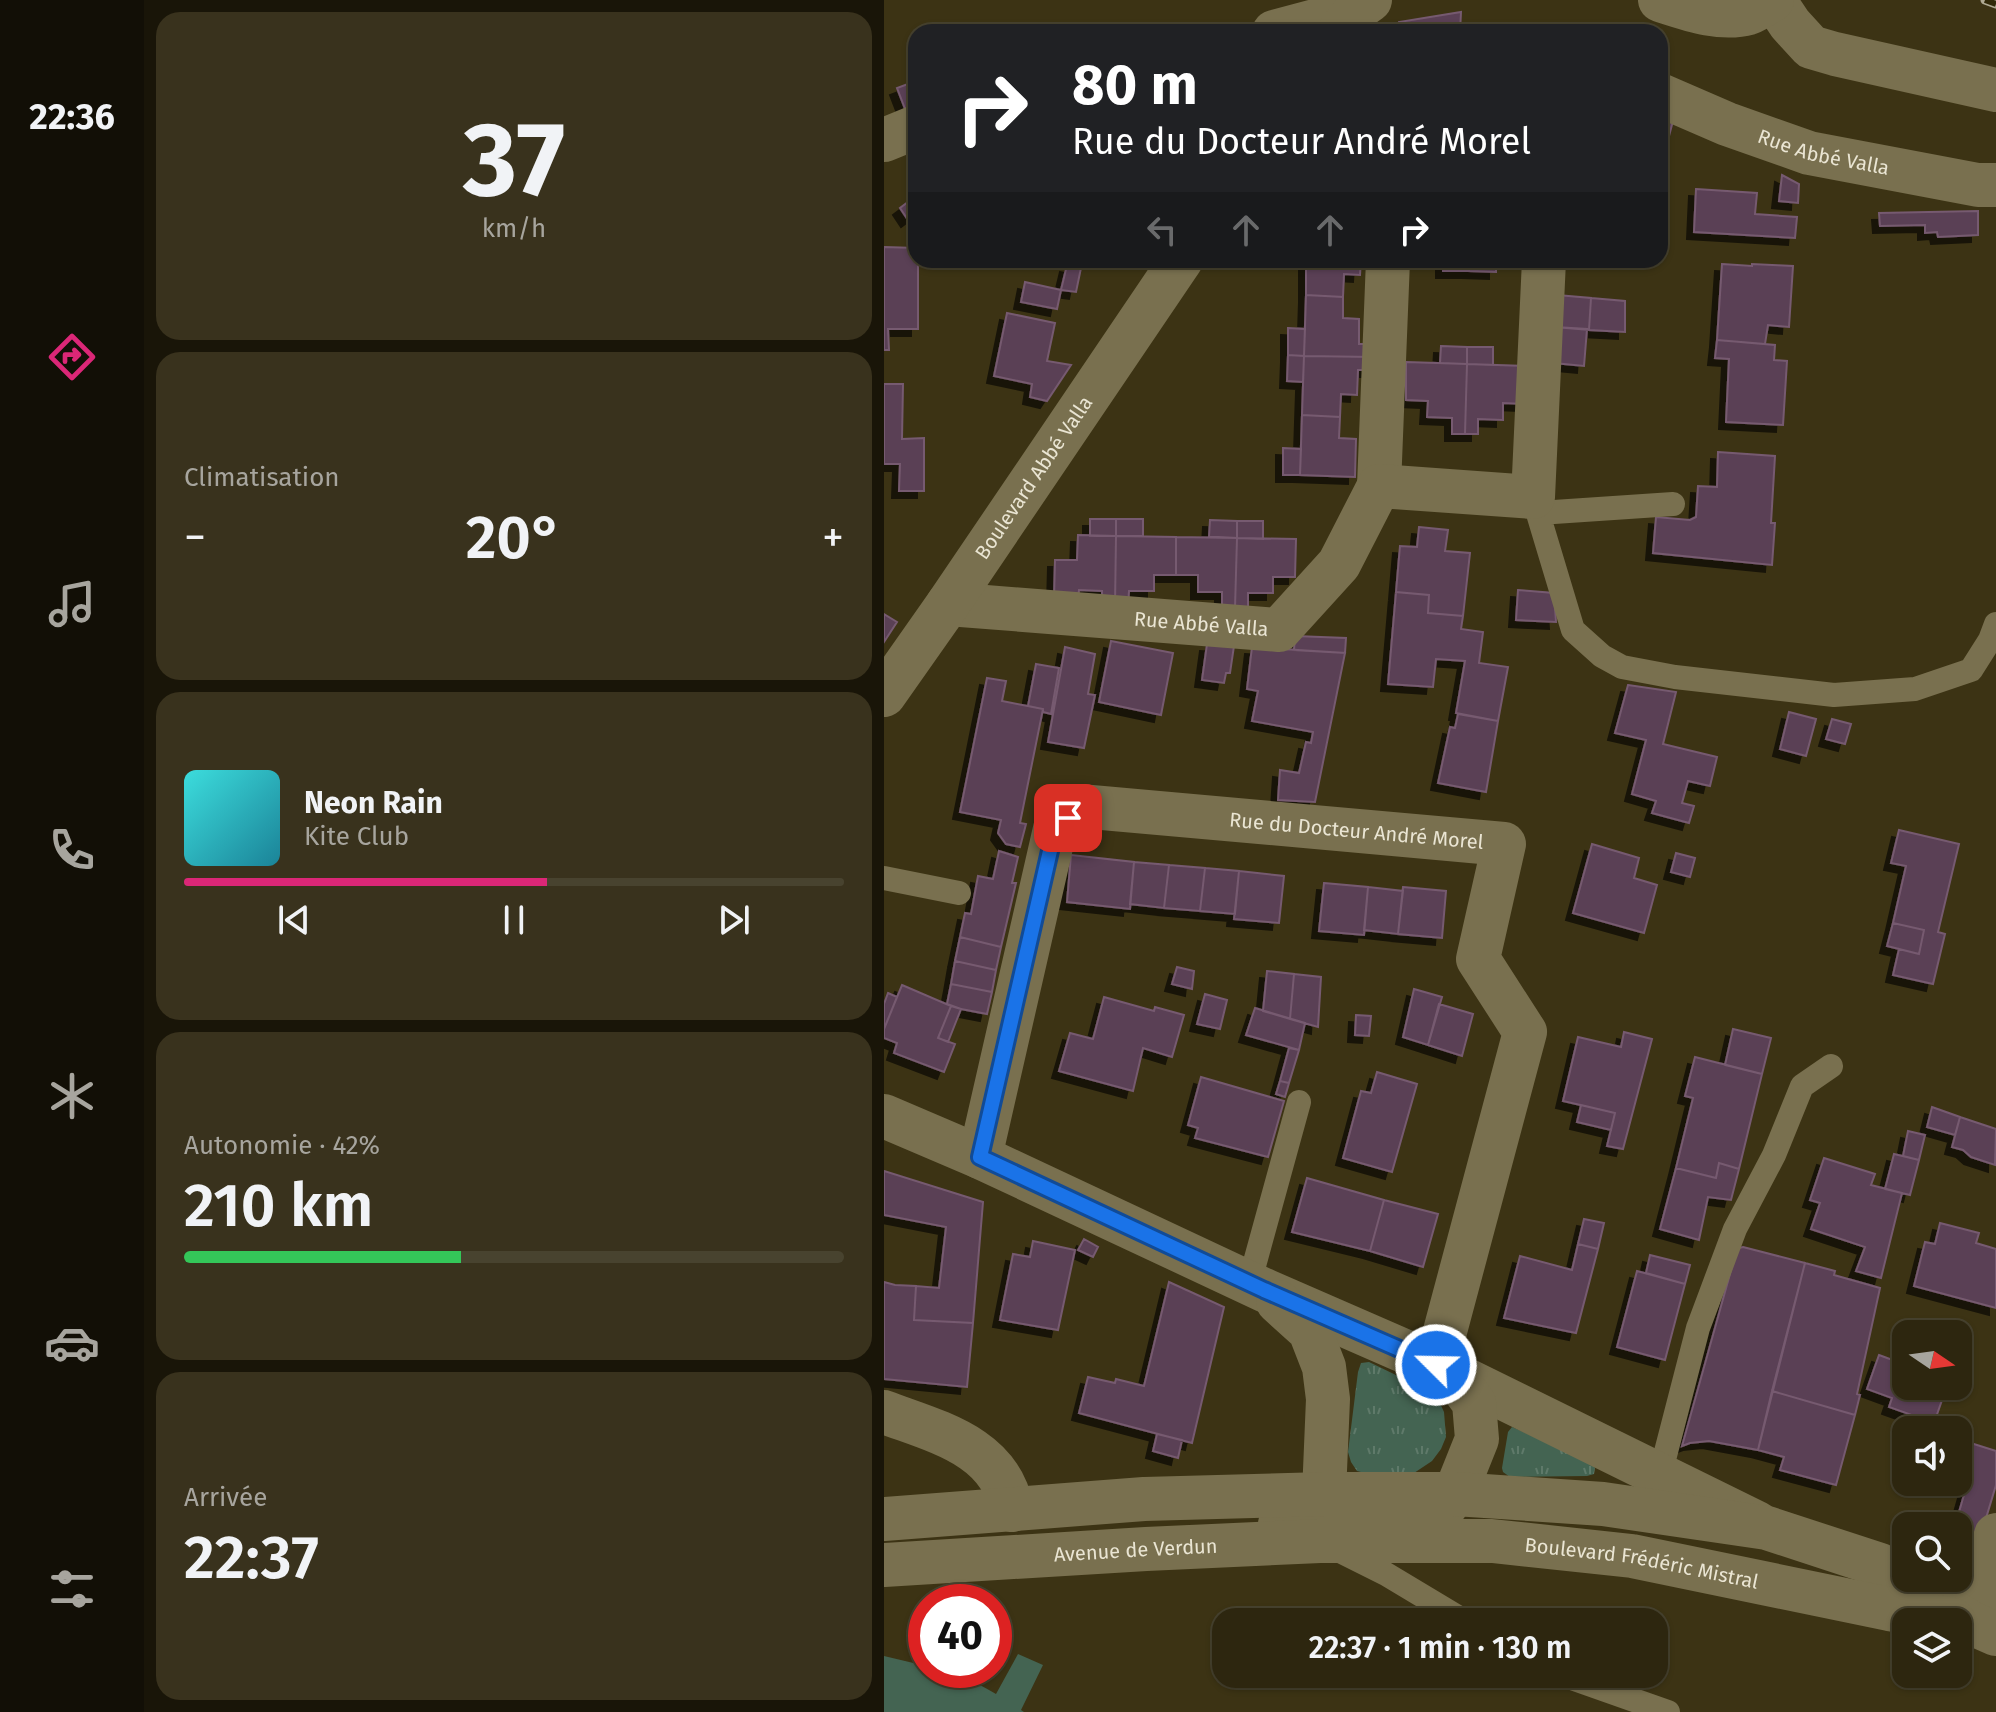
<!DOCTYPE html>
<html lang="fr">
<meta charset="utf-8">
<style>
body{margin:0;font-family:"Fira Sans",sans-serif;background:#39321d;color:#f1f3f6;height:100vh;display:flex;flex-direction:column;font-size:30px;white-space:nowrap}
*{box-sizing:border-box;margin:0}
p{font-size:26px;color:#a7a59e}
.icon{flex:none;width:44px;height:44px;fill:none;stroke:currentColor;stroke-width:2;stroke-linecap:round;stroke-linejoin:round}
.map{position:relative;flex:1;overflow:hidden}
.drawer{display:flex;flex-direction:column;gap:12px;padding:12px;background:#191508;width:740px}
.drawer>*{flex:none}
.guide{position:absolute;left:24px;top:24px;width:760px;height:244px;border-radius:24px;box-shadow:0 2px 6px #0004,0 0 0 2px #48432f;background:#202124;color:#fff;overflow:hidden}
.needle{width:52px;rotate:103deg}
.buttons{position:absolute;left:1008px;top:1320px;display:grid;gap:16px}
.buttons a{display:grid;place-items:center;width:80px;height:80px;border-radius:16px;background:#2d260f;box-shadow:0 2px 6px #0004,0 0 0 2px #48432f;font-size:40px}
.speed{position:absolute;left:24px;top:1584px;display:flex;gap:16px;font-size:40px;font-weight:700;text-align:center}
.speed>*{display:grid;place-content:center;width:104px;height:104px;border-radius:50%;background:#2d260f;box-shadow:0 2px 6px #0004,0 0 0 2px #48432f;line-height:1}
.speed .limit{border:12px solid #d22;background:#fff;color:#111}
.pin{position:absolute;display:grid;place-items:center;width:68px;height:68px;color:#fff;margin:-34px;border-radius:16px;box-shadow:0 4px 12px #0006}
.me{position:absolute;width:88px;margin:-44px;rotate:293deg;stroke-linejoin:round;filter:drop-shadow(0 0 6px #0008)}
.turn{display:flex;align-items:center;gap:28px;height:168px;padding:0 32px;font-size:36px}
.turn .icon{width:104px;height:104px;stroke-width:2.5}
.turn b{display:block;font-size:56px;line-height:68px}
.lanes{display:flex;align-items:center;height:76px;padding:0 32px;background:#0003;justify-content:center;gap:40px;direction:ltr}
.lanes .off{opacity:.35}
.big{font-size:60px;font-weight:600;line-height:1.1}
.drawer .tile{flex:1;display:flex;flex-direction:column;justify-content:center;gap:12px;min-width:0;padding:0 28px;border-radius:24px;background:#39321d}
.drawer .dial{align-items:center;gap:0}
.dial b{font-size:104px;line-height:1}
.song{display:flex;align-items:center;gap:24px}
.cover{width:96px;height:96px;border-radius:12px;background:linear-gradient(135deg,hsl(180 70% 55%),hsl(190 70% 35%))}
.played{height:8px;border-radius:4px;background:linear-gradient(90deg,#db2777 55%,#48432f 55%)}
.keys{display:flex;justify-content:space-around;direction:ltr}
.heat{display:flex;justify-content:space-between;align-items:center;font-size:44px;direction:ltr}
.charge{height:12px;border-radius:6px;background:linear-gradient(90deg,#34c759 42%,#48432f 0)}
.trip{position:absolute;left:328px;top:1608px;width:456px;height:80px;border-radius:24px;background:#2d260f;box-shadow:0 2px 6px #0004,0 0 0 2px #48432f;font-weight:600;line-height:80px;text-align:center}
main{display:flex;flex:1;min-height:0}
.dock{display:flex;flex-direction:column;width:144px;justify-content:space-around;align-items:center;background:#120f06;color:#a7a59e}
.dock .icon{width:56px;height:56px}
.dock .selected{color:#db2777}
.dock b{font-size:36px;color:#f1f3f6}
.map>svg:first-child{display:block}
.grass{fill:url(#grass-tufts)}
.pitch{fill:#446452}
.building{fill:#5a4054;stroke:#765a70;stroke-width:2;filter:url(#shadow)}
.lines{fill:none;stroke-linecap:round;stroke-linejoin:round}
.service{stroke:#79704f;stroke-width:24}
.minor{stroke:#79704f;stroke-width:44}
.tertiary{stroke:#79704f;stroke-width:44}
.secondary{stroke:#79704f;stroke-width:44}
.rail-casing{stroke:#afa993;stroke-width:9}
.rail{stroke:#312909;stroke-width:6;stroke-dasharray:18;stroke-linecap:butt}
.route-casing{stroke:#114b97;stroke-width:20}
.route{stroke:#1a73e8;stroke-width:14}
.labels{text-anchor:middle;stroke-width:8;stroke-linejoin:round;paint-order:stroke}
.street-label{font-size:20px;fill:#eae5d3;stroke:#312909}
</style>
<main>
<nav class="dock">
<b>22:36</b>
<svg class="icon selected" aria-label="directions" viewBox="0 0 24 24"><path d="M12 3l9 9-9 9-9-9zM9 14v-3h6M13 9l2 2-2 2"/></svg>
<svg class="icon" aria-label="music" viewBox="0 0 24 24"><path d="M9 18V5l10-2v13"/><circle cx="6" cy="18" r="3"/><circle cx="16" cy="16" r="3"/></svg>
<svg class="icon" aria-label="phone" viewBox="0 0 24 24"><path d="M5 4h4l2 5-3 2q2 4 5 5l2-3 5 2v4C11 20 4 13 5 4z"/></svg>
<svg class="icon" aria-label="climate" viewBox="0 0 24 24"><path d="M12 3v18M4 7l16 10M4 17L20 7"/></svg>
<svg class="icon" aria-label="car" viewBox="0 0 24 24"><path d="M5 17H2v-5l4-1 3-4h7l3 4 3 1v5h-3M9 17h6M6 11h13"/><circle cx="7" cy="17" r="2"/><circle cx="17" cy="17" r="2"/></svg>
<svg class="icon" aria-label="filters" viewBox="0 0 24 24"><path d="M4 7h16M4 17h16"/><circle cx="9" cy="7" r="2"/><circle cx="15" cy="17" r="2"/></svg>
</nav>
<section class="drawer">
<div class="tile dial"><b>37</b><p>km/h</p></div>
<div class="tile"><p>Climatisation</p>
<div class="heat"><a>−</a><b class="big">20°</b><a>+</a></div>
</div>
<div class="tile">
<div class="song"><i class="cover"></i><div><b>Neon Rain</b><p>Kite Club</p></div></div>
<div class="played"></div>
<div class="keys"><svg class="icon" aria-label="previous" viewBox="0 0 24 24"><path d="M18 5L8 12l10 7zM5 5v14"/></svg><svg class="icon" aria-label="pause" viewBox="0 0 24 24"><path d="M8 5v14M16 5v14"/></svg><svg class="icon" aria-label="next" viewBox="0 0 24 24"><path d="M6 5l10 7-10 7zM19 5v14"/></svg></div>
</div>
<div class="tile"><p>Autonomie · 42%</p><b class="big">210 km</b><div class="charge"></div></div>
<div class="tile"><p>Arrivée</p><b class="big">22:37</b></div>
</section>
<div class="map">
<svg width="1112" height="1712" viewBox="0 0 1112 1712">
<defs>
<pattern id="grass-tufts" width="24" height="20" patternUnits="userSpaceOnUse" patternTransform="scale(2)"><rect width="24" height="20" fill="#446452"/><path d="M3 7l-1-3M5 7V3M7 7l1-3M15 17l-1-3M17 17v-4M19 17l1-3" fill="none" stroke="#5f7a6a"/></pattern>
<filter id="shadow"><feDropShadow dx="-7" dy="7" stdDeviation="0" flood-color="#0009"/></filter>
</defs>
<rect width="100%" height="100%" fill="#3c3314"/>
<path class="grass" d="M 485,1362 L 543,1390 L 553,1397 L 560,1412 L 562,1437 L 557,1449 L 548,1461 L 530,1473 L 481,1473 L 473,1471 L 467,1462 L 464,1452 L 474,1372 L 477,1363 Z
M 628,1427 L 707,1461 L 711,1468 L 710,1474 L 703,1476 L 626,1477 L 619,1472 L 618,1468 L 624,1432 Z"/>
<path class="pitch" d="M 134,1654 L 159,1665 L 137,1710 L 140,1712 L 0,1712 L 0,1656 L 42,1666 L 42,1670 C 68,1670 90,1681 112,1694 Z"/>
<path class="building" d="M 577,12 L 576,32 L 515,32 L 515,22 Z
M 32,81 L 32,110 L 23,114 L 13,88 Z
M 776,113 L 790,117 L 784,140 L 777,139 L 776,146 Z
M 898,175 L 915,184 L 914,203 L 895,201 Z
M 812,189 L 873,193 L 871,214 L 913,217 L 911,238 L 810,232 Z
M 24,202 L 32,214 L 24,220 L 16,208 Z
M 1094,211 L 1094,235 L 1054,237 L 1053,232 L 1041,233 L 1041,225 L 996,226 L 995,213 Z
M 0,247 L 32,248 L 32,260 L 34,260 L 34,329 L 4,329 L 5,350 L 0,350 Z
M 422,260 L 477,260 L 476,275 L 460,274 L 459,297 L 422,295 Z
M 559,260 L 585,260 L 585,271 L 559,271 Z
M 585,260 L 612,260 L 612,272 L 585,271 Z
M 838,264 L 868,266 L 868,264 L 909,266 L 905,327 L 884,325 L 881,344 L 833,340 Z
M 183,265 L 197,268 L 192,292 L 177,290 Z
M 141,282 L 177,290 L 173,309 L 137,302 Z
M 422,295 L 459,297 L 459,318 L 475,319 L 475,344 L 490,344 L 489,357 L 420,356 Z
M 673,295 L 707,298 L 705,330 L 671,327 Z
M 707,298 L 741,301 L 741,332 L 705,330 Z
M 123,313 L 171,323 L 163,361 L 187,365 L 163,401 L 146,397 L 148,384 L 110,376 Z
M 671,327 L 703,329 L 700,366 L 670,363 Z
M 404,328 L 421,329 L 420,356 L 404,355 Z
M 833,340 L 891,345 L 890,360 L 903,361 L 899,425 L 842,422 L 845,359 L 831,358 Z
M 557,346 L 583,347 L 583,364 L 556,363 Z
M 583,347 L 609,347 L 609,365 L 583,364 Z
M 404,355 L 420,356 L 419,382 L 403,381 Z
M 420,356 L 489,357 L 489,370 L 474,370 L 473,395 L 457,394 L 456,417 L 418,415 Z
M 522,362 L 583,364 L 581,434 L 568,434 L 568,418 L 543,417 L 544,401 L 522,400 Z
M 583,364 L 642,366 L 641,404 L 619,403 L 619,420 L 594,419 L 594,434 L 581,434 Z
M 0,384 L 19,384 L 18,439 L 40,438 L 40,491 L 15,491 L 16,464 L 0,464 Z
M 418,415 L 456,417 L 455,438 L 472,439 L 471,477 L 416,475 Z
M 399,448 L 417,449 L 416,475 L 399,475 Z
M 834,452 L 891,456 L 887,523 L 891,523 L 888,565 L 769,553 L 772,517 L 806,520 L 812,517 L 814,486 L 833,487 Z
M 206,519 L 232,519 L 232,536 L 206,536 Z
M 232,519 L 259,519 L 259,536 L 232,536 Z
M 326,520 L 353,521 L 353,538 L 325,537 Z
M 353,521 L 379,521 L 379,539 L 353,538 Z
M 535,527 L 564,530 L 561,551 L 586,553 L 579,616 L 544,613 L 545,595 L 512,592 L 516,546 L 533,547 Z
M 194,535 L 232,536 L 231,606 L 218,606 L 218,591 L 195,590 L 194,598 L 170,598 L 171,560 L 193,560 Z
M 232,536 L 292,537 L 292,575 L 270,575 L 270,591 L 245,591 L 244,606 L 231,606 Z
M 292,537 L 353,538 L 351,608 L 338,608 L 338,592 L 314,592 L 314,575 L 292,575 Z
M 353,538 L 412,539 L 411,577 L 389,577 L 389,593 L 364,593 L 364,608 L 351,608 Z
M 634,590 L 670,593 L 672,622 L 632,620 Z
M 512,592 L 545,595 L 544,613 L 579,616 L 577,629 L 599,632 L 595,663 L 624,667 L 614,721 L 572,713 L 581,661 L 552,659 L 549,687 L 504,684 Z
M 0,614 L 13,622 L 0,642 Z
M 411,636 L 462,638 L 461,653 L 410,650 Z
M 227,641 L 289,653 L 277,715 L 215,702 Z
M 323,644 L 350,646 L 346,673 L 342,673 L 340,683 L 318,680 Z
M 181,647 L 211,654 L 204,694 L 211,695 L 200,748 L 164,742 Z
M 368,647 L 461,653 L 431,802 L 394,800 L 396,770 L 415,773 L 422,742 L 427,743 L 429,732 L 368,721 L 374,691 L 363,689 Z
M 152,664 L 175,668 L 167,714 L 159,712 L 159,709 L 144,706 Z
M 103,678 L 122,681 L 118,701 L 159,709 L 136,823 L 142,824 L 136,847 L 122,844 L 114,833 L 117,820 L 76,812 Z
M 744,685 L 792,692 L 779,744 L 833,757 L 826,786 L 804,781 L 798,803 L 810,806 L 805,823 L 768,813 L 772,801 L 748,794 L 762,740 L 731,733 Z
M 905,712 L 932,719 L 922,756 L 896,749 Z
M 574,714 L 614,721 L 602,792 L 554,783 L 566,727 L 571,728 Z
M 948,719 L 967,724 L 961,744 L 942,739 Z
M 1015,830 L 1075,844 L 1054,932 L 1061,934 L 1049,984 L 1009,975 L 1015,949 L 1035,954 L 1040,930 L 1009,923 L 1022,866 L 1007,863 Z
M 708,844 L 755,858 L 750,878 L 773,885 L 760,933 L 689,913 Z
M 115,851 L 134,857 L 128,883 L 132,883 L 117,947 L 76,937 L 81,913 L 87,914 L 94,876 L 109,879 Z
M 792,853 L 811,858 L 806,877 L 787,872 Z
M 187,855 L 250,862 L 246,909 L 183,902 Z
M 250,862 L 285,865 L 280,908 L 246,904 Z
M 285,865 L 321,868 L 316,911 L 280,908 Z
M 321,868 L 355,871 L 351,914 L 316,911 Z
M 355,871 L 400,876 L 395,923 L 350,919 Z
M 440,883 L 484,887 L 480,935 L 435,931 Z
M 484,887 L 519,891 L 514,934 L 480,930 Z
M 519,887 L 562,891 L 558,938 L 514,934 Z
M 1009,923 L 1040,930 L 1035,954 L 1003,946 Z
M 76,937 L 117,947 L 112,970 L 71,961 Z
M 71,961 L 112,970 L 108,992 L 67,984 Z
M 293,967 L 310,971 L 308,989 L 288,984 Z
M 383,971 L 410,974 L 406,1019 L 379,1011 Z
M 410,974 L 437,977 L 434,1027 L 406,1019 Z
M 67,984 L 108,992 L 103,1014 L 77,1009 L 63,1004 Z
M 18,985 L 67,1006 L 54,1038 L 71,1044 L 60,1072 L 10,1053 L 13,1043 L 0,1038 L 0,1029 Z
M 530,989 L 558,997 L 544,1045 L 519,1037 Z
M 4,993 L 13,997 L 0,1029 L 0,1004 Z
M 321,994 L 343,1000 L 336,1029 L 313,1024 Z
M 220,997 L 270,1011 L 271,1007 L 300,1015 L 288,1057 L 259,1048 L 249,1091 L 175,1071 L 186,1033 L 209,1039 Z
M 555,1004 L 589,1014 L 578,1056 L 544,1045 Z
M 67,1006 L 77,1009 L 64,1042 L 54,1038 Z
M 371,1008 L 421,1023 L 415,1050 L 362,1035 Z
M 472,1015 L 487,1016 L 485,1036 L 471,1035 Z
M 849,1029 L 887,1038 L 878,1074 L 841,1065 Z
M 740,1032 L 768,1039 L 739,1149 L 723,1146 L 731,1113 L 679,1101 L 694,1037 L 737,1047 Z
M 405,1048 L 415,1050 L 405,1083 L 396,1081 Z
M 811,1057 L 878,1074 L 855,1169 L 835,1163 L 832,1178 L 792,1168 L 809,1098 L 801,1096 Z
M 493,1072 L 533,1084 L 508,1172 L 459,1158 L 477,1091 L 487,1093 Z
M 317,1077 L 400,1101 L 384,1157 L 311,1138 L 314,1128 L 304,1125 Z
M 396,1081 L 405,1083 L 401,1097 L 392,1094 Z
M 697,1105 L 731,1113 L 727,1130 L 693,1122 Z
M 1048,1107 L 1076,1117 L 1071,1135 L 1043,1127 Z
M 1076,1117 L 1112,1129 L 1111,1165 L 1087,1157 L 1079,1150 L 1068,1147 Z
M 1024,1131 L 1041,1135 L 1035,1160 L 1019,1156 Z
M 1010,1154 L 1035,1160 L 1026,1195 L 1001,1189 Z
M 940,1158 L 991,1174 L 987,1185 L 1018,1193 L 997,1278 L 972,1271 L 981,1247 L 927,1229 L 936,1203 L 926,1200 Z
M 835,1163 L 855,1169 L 847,1200 L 824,1197 L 815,1240 L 776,1229 L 792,1168 L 832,1178 Z
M 0,1171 L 99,1202 L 89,1323 L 30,1320 L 32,1286 L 55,1288 L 62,1227 L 0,1215 Z
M 423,1178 L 500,1200 L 486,1251 L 408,1232 Z
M 500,1200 L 554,1214 L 539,1267 L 486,1251 Z
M 700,1219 L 720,1223 L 714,1249 L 694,1244 Z
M 1056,1223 L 1095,1233 L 1092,1243 L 1112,1249 L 1112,1308 L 1030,1286 L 1041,1242 L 1051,1244 Z
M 200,1239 L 214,1247 L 209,1257 L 194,1250 Z
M 149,1241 L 191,1250 L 174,1330 L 116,1320 L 129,1254 L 146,1257 Z
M 694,1244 L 714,1249 L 692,1333 L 620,1318 L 636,1256 L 688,1270 Z
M 859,1247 L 921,1263 L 874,1450 L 825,1441 L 806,1443 L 798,1446 L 851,1256 L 855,1248 Z
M 766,1255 L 806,1265 L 801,1284 L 762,1273 Z
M 921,1263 L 951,1271 L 950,1275 L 996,1288 L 973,1394 L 976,1395 L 971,1415 L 888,1391 Z
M 753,1271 L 801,1284 L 781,1360 L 733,1347 Z
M 0,1282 L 11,1285 L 32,1286 L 30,1320 L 89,1323 L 83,1387 L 0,1379 Z
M 285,1282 L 340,1307 L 308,1443 L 195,1413 L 204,1377 L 231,1383 L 232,1379 L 260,1386 Z
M 995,1355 L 1022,1365 L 1022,1379 L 1019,1386 L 1058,1400 L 1050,1423 L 1005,1407 L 1008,1398 L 983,1389 Z
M 888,1391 L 971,1415 L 952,1485 L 896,1470 L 900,1457 L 874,1450 Z
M 273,1434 L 298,1440 L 294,1458 L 269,1451 Z
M 1074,1439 L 1112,1451 L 1112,1485 L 1090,1558 L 1074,1553 L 1074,1526 L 1071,1526 L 1086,1474 L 1074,1471 Z"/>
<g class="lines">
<path class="service" d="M 649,497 L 689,630 L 718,656 L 738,667 L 791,677 L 950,695 L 1031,689 L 1087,670 L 1106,640 L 1112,624
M 655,513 L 789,504
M 0,878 L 75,893
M 365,1284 L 415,1102
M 776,1475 L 814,1328 L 851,1229 L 890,1155 L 918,1086 L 947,1066
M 452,1549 L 502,1574 L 582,1622
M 676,1674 L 784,1712"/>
<g class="minor">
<path d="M 890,0 L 906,24 L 927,47 L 951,54 L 1112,90"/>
<path d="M 390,32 L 472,10"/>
<path id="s1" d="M 776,95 L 843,124 L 925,153 L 1094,185 L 1112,185"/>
<path d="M 0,140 L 32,127"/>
<path d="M 495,486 L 504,260"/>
<path id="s2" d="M 64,604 L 395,630 L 455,564 L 495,486 L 649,497 L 660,260"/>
<path id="s3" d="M 96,1157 L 171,829 L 196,806 L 620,844 L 594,959 L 641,1032 L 552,1365"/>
<path d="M 0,1412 C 53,1432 117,1446 128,1510"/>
<path d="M 1087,1623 L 1112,1535"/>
</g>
<g class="tertiary">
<path d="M 776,0 C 804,9 836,21 865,13 C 873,10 881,4 888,0"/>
<path d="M 455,32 L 472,10 L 486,0"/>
<path id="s4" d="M 0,695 L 64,604 L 297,260"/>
<path d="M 0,1116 L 96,1157 L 380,1290 L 552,1365 L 873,1523"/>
<path d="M 394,1302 L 426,1331 L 440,1367 L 444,1399 L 440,1494 L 452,1513 L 465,1520"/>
<path d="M 396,1524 L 462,1518 L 526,1517 L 559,1509 L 571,1494 L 593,1439 L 590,1403 L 567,1372"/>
</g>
<g class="secondary">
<path d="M 0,1519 L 260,1499 L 440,1494 L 571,1494 L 719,1504 L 883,1528 L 996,1565 L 1087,1623 L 1112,1634"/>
<path id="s5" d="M 0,1565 L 262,1549 L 436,1541 L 608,1541 L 748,1556 L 1005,1609 L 1069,1620"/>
</g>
<defs>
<path id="rail" d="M 1101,0 L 1112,4"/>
</defs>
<use href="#rail" class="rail-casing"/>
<use href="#rail" class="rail"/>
</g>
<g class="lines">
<defs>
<path id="route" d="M 184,818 L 171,829 L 96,1157 L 380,1290 L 552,1365"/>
</defs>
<use href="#route" class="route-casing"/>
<use href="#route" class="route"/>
</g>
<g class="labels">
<g class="street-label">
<text dy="7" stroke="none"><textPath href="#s1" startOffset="174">Rue Abbé Valla</textPath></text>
<text dy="7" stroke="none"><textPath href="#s4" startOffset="264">Boulevard Abbé Valla</textPath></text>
<text dy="7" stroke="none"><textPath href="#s2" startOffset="254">Rue Abbé Valla</textPath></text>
<text dy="7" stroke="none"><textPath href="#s3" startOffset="648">Rue du Docteur André Morel</textPath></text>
<text dy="7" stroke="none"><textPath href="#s5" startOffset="252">Avenue de Verdun</textPath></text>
<text dy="7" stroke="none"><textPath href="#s5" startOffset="760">Boulevard Frédéric Mistral</textPath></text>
</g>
</g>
</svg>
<div class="buttons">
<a><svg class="needle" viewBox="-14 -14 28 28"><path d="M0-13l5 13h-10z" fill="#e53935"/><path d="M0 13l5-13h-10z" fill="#a7a59e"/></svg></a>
<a><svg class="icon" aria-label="sound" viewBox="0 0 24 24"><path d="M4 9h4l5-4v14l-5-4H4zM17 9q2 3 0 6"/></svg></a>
<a><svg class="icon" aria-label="search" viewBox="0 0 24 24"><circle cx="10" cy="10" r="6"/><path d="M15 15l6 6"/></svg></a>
<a><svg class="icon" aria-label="layers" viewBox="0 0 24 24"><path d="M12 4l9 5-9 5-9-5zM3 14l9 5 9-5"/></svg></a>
</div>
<div class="speed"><div class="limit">40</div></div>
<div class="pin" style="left:184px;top:818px;background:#d93025"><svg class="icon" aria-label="arrive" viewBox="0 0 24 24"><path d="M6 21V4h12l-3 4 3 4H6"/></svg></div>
<svg class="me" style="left:552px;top:1365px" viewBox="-20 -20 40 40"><circle r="17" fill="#1a73e8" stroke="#fff" stroke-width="3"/><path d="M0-11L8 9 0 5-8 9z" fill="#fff"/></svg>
<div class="trip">22:37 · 1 min · 130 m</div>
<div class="guide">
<div class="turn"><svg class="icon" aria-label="right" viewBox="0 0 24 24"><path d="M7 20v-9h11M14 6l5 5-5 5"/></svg><div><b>80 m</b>Rue du Docteur André Morel</div></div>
<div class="lanes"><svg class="icon off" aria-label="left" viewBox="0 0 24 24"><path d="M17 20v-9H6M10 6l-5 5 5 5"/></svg><svg class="icon off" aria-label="ahead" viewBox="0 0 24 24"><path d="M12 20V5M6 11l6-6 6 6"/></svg><svg class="icon off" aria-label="ahead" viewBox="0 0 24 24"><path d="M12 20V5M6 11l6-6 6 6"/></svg><svg class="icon" aria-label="right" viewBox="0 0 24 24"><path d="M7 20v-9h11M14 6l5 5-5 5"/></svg></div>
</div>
</div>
</main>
